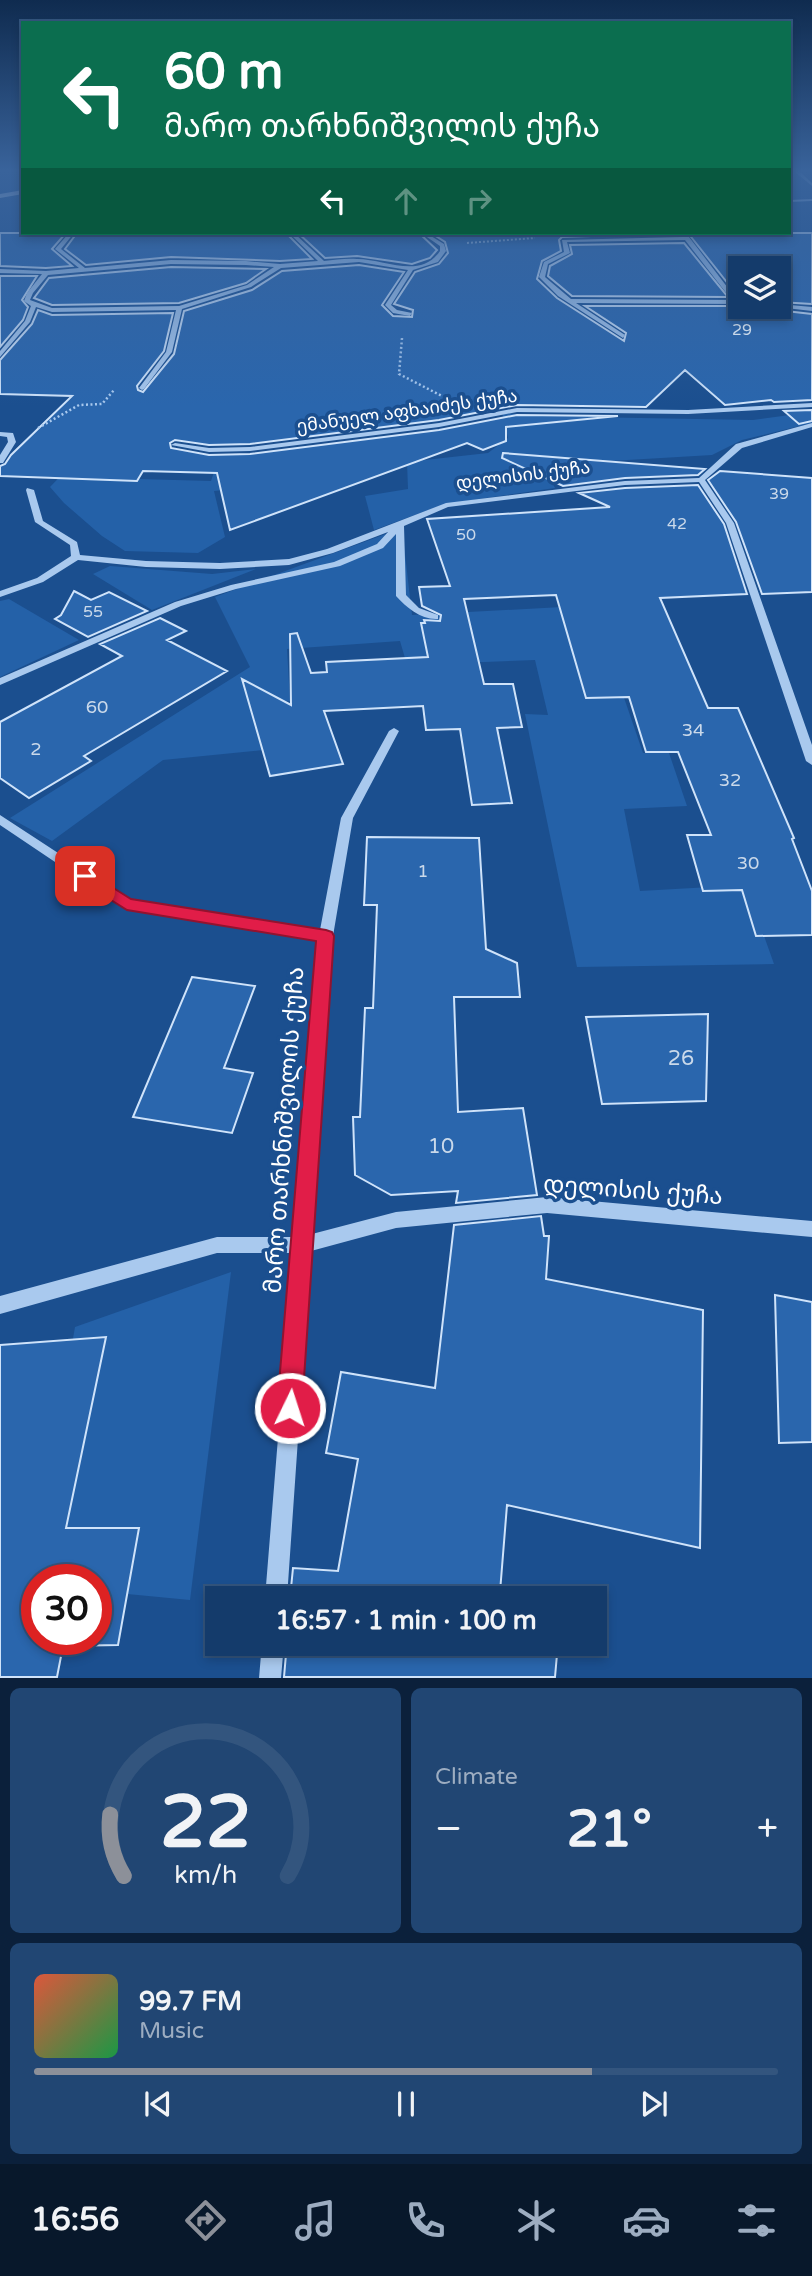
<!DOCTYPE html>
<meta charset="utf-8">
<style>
body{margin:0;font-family:"Varela Round","Noto Sans Georgian",sans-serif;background:#214673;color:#f1f3f6;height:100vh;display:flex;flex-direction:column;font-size:26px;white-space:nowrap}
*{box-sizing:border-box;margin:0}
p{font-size:23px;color:#9dadc1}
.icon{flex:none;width:38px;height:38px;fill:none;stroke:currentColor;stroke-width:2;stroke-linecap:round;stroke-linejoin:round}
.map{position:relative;height:1678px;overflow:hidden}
.side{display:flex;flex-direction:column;gap:10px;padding:10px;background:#0b203b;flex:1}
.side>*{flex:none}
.top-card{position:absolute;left:21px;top:21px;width:770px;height:214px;border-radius:0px;box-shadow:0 4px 10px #0003,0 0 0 2px #33557e;background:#0b6e4f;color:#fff;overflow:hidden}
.fabs{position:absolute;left:728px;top:256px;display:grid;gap:14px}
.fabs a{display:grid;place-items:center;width:63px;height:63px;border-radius:0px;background:#143b6b;box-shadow:0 4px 10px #0003,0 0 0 2px #33557e;font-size:35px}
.speed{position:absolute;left:21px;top:1564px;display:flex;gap:14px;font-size:35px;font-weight:700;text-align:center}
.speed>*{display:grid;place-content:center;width:91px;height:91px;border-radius:50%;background:#143b6b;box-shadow:0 4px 10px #0003,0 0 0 2px #33557e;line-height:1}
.speed .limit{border:10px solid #d22;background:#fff;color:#111}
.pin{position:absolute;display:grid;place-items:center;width:60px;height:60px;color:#fff;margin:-30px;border-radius:14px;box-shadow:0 4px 10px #0006}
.me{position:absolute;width:77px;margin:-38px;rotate:4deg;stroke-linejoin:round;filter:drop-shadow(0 0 5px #0008)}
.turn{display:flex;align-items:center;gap:24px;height:147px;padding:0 28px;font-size:32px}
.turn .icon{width:91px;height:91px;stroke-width:2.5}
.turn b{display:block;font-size:49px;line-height:60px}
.lanes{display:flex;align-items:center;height:66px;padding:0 28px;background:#0003;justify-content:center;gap:35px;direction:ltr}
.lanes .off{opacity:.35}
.big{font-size:52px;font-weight:800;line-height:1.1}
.side .card{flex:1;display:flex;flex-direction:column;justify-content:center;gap:10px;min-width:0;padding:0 24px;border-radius:10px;background:#214673}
.side .dial{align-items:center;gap:0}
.dial svg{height:182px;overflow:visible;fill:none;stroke:#33557e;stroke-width:7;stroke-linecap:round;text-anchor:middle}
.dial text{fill:#f1f3f6;stroke:none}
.song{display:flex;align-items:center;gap:21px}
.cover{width:84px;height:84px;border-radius:10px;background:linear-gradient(135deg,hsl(10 70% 55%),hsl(140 70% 35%))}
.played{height:7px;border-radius:4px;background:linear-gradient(90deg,#8c9099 75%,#33557e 75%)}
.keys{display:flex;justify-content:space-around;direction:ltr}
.heat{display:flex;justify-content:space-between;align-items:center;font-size:38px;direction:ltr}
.side .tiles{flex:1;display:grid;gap:10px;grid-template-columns:1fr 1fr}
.card:last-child{grid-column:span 2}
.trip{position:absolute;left:205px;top:1586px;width:402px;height:70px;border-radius:0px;background:#143b6b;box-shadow:0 4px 10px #0003,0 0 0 2px #33557e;font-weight:800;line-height:70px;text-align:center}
.dock{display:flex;height:112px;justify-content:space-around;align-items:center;background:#08182b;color:#9dadc1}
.dock .icon{width:49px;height:49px}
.dock .active{color:#8c9099}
.dock b{font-size:32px;color:#f1f3f6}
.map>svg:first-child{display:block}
.green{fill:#2461a8}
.building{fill:#2a66ad;stroke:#cfe3fa;stroke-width:2;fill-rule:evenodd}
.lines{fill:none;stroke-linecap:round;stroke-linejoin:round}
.path-far1{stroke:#a9c9ee;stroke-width:2;stroke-dasharray:2 2;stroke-linecap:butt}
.path{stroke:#a9c9ee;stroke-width:2.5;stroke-dasharray:2 2.5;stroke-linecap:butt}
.minor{fill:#a9c9ee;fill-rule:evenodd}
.major{fill:#f0f6ff;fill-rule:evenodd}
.route{fill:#e11d48;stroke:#92132f;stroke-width:2}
.labels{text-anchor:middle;stroke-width:7;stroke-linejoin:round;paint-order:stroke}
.far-number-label{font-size:16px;fill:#cad9ea}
.far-street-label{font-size:18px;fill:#fff;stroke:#1b4f8f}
.number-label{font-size:18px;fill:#cad9ea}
.near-number-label{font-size:21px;fill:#cad9ea}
.near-street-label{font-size:24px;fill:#fff;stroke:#1b4f8f}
</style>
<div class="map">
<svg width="812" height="1678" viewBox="0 0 812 1678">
<rect width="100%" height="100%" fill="#1b4f8f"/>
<path class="green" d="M 502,412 L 527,416 L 753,420 L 812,412 L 812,423 L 742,440 L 712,455 L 543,465 L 555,488 L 445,504 L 374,530 L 365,496 L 408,489 L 407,462 L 488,453 L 508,438 Z
M 76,460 L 101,478 L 211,481 L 215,469 L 272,485 L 214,491 L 225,537 L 198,553 L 125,551 L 102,536 L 64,503 L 50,487 Z
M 402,528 L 412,615 L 562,607 L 621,689 L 643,753 L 669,753 L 687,806 L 624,809 L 640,891 L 746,885 L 774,964 L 577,967 L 525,714 L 548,715 L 535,660 L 407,665 L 400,641 L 287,649 L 290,701 L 265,704 L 263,750 L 163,760 L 52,841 L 10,818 L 250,667 L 215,597 Z
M 110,566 L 212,574 L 256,569 L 152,610 L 93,574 Z
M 9,599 L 79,640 L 0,677 L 0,601 Z
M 231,1272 L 190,1600 L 96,1591 L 96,1580 L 37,1580 L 30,1585 L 75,1327 Z"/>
<path class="building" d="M 0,233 L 66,233 L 52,249 L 72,266 L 46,268 L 0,266 Z
M 77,233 L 286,233 L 312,259 L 280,261 L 171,257 L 86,265 L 65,249 Z
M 298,233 L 419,233 L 437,250 L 430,258 L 412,264 L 357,256 L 325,258 Z
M 431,233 L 679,233 L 562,237 L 559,240 L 561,251 L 542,261 L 537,279 L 557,298 L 624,341 L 626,333 L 585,306 L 775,306 L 777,310 L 812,314 L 812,400 L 774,402 L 771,400 L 725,405 L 685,370 L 646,407 L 517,405 L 439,420 L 250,444 L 209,445 L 175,440 L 170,443 L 171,448 L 209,455 L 250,454 L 439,430 L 517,415 L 618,416 L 506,427 L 506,441 L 483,450 L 467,443 L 230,530 L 217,473 L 143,471 L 137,481 L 0,476 L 0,466 L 5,464 L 11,455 L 72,396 L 0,394 L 0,360 L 32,324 L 38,310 L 52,315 L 173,313 L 164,351 L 137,386 L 138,390 L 143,392 L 174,354 L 184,311 L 252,290 L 282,271 L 359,265 L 404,272 L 382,305 L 393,316 L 412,317 L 413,310 L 394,304 L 415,272 L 439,264 L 448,253 L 445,242 Z
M 688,233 L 812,233 L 812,304 L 779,302 L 779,268 L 740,268 L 740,292 L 733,290 Z
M 684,243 L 728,297 L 572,296 L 548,276 L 550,266 L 572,254 L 570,245 Z
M 171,267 L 266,269 L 246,283 L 179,303 L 52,305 L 34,298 L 49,278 Z
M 0,276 L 37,276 L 22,300 L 28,307 L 23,320 L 0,347 Z
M 812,410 L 812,421 L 799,424 L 784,411 Z
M 503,453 L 705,469 L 698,475 L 625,478 L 563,486 L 502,458 Z
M 720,471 L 812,478 L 812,592 L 762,594 L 736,522 L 708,480 Z
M 698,485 L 724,524 L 747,594 L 660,598 L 708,708 L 738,708 L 794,838 L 792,839 L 812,891 L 812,935 L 756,936 L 742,890 L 703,891 L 687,835 L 711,835 L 678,752 L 646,752 L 629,697 L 586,698 L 556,595 L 464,599 L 484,684 L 513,684 L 522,727 L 497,728 L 512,803 L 472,805 L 460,729 L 426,730 L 423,706 L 324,711 L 343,764 L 270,776 L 242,679 L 291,705 L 290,634 L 297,633 L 311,673 L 327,672 L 326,662 L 428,657 L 421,623 L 425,623 L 424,620 L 440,621 L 441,615 L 422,606 L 419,587 L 450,586 L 427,519 L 610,507 L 579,493 L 625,488 Z
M 74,591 L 91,600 L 109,592 L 147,611 L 88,637 L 55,619 L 61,615 Z
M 160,618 L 186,631 L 167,640 L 227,671 L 84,756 L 91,761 L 29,798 L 0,778 L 0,722 L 122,656 L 100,644 Z
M 367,837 L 479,838 L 486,949 L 517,963 L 520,997 L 454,997 L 458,1112 L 523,1108 L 537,1195 L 456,1203 L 458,1191 L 391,1195 L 355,1175 L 353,1117 L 360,1117 L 365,1008 L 373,1008 L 377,905 L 364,905 Z
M 192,977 L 255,986 L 224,1068 L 253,1073 L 232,1133 L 133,1117 Z
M 708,1014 L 706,1101 L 602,1104 L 586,1017 Z
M 541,1216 L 544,1236 L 549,1236 L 546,1279 L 703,1310 L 700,1548 L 507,1505 L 500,1592 L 526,1598 L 290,1598 L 293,1568 L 338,1571 L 358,1459 L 326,1453 L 341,1372 L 435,1388 L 454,1225 Z
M 775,1295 L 812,1302 L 812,1442 L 779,1443 Z
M 106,1337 L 66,1528 L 139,1528 L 118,1645 L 63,1646 L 57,1677 L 0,1677 L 0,1345 ZM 37,1580 L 96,1580 L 96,1640 L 37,1640 Z
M 287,1643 L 558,1643 L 555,1677 L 284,1677 Z"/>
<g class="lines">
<path class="path-far1" d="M 467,243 L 535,238"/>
<path class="path" d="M 402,338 L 399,374 L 442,396
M 38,428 L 79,405 L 102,404 L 114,390"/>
<path class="minor" d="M 794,171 L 799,171 L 812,183 L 812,186 Z
M 812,199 L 812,201 L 789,202 L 789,200 Z
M 69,233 L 74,233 L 61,249 L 85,268 L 171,260 L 246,261 L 280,264 L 318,261 L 289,233 L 294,233 L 324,261 C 335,260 346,258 357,259 C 385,259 420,280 440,251 L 440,246 L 421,233 L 426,233 L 444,244 L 446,251 L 438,262 L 413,270 L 391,305 L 397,310 L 412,313 L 410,316 L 393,313 L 385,305 L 408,270 L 359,262 L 281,268 L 251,287 L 182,309 L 172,352 L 144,389 L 142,390 L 139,388 L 166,352 L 176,310 L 52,312 L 36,307 L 30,322 L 0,357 L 0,351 L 25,321 L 31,306 L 24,301 L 27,293 L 42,274 L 0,273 L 0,269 L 46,271 L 79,268 L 55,249 ZM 171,264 L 246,265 L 274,267 L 247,285 L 179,306 L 52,308 L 30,300 L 33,293 L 48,275 Z
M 681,233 L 685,233 L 689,237 L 731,292 L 740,295 L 740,299 L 727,294 L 685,240 L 567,242 L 570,253 L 548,264 L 545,277 L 571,299 L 740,300 L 740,304 L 576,303 L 625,335 L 623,338 L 558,296 L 539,277 L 544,262 L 564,252 L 562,240 L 682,237 Z
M 779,304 L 812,307 L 812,311 L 777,307 Z
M 812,403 L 812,407 L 688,414 L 517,412 L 439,427 L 250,451 L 209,452 L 171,445 L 175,443 L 209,448 L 250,447 L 439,423 L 517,408 L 688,410 Z
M 812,423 L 812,427 L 742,448 L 705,480 L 734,523 L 812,745 L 812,765 L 806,761 L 726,523 L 699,482 L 625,485 L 448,507 L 404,526 L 406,595 L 419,608 L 438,615 L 438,619 C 421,620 407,608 396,596 L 396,534 L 383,548 L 340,566 L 236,589 L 181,606 L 0,685 L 0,678 L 175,602 L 231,585 L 334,562 L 377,544 L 388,532 L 333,553 L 289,565 L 220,569 L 146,567 L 78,560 L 43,582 L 0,597 L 0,591 L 37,578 L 71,556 L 70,545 L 35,522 L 26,490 L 27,488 L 34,490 L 43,521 L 77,542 L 80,555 L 146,561 L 220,563 L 289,559 L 327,549 L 446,503 L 625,481 L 699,478 L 736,444 Z
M 0,432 L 13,433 L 16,442 L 3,463 L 0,463 L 0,455 L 8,442 L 7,437 L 0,436 Z
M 394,728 L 399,731 L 353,818 L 333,936 L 312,1234 L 396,1212 L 547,1197 L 812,1221 L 812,1237 L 547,1213 L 396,1228 L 311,1251 L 287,1598 L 265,1598 L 293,1253 L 217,1253 L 0,1314 L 0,1296 L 217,1237 L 295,1237 L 319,940 L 122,907 L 0,825 L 0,815 L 130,900 L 320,930 L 341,818 L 389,731 Z
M 262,1643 L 284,1643 L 281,1678 L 259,1678 Z"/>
<path class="major" d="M 23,190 L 23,194 L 0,198 L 0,194 Z"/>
</g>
<linearGradient id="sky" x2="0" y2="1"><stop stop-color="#0f2b4f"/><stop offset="0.42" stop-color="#39639b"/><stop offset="1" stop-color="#39639b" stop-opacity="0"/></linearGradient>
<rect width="812" height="406" fill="url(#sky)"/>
<path class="route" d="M 85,870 L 131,899 L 326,930 L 332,932 L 334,936 L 302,1408 L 299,1417 L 290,1420 L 281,1417 L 277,1408 L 316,941 L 127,910 L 79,880 L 76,876 Z"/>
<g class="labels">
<g class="far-number-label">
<text x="742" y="335">29</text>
<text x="779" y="499">39</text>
<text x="677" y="529">42</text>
<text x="466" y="540">50</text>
<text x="93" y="617">55</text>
</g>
<g class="far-street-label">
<text transform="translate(407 411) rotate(-8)" y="6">ემანუელ აფხაიძეს ქუჩა</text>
<text transform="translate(523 475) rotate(-7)" y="6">დელისის ქუჩა</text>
</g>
<g class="number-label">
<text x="97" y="713">60</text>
<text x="693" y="736">34</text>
<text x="36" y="755">2</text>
<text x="730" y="786">32</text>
<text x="748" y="869">30</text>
<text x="423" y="877">1</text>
</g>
<g class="near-number-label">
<text x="681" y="1065">26</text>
<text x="441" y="1153">10</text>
</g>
<g class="near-street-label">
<text transform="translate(284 1130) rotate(-86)" y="8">მარო თარხნიშვილის ქუჩა</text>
<text transform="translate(633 1190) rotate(4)" y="8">დელისის ქუჩა</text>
</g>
</g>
</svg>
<div class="fabs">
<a><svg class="icon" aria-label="layers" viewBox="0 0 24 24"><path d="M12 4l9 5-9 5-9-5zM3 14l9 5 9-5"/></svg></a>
</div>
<div class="speed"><div class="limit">30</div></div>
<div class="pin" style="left:85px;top:876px;background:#d93025"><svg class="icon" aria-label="arrive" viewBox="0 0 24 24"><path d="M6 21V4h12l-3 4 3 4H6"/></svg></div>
<svg class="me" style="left:290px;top:1408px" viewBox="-20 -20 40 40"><circle r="17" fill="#e11d48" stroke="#fff" stroke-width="3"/><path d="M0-11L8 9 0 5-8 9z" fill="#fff"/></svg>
<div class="trip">16:57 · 1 min · 100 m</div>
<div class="top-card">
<div class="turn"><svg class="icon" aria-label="left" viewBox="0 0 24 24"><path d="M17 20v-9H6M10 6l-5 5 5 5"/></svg><div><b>60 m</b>მარო თარხნიშვილის ქუჩა</div></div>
<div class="lanes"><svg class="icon" aria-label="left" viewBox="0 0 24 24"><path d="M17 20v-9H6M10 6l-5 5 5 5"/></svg><svg class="icon off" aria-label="ahead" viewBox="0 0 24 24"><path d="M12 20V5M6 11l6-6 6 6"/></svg><svg class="icon off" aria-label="right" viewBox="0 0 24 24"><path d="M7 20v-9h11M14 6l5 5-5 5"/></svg></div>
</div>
</div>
<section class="side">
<div class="tiles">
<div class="card dial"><svg viewBox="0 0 100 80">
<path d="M14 69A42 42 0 1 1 86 69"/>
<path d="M14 69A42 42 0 0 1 8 42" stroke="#8c9099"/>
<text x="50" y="56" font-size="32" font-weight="700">22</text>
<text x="50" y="72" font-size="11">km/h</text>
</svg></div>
<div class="card"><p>Climate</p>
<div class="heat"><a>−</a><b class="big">21°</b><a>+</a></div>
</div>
<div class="card">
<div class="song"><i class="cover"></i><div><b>99.7 FM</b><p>Music</p></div></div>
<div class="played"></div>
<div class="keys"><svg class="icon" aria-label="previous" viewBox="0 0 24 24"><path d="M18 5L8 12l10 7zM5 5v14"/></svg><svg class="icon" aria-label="pause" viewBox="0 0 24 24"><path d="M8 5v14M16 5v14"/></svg><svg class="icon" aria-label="next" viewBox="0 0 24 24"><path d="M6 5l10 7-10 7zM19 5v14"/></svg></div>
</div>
</div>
</section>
<nav class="dock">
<b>16:56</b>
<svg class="icon active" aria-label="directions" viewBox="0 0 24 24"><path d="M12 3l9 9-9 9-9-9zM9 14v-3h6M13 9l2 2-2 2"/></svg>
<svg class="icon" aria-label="music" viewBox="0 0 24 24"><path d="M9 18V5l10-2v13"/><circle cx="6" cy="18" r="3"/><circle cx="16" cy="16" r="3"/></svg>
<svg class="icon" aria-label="phone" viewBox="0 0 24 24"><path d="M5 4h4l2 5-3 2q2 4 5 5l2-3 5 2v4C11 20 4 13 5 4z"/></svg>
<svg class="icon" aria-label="climate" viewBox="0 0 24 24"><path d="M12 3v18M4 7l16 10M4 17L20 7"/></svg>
<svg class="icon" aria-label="car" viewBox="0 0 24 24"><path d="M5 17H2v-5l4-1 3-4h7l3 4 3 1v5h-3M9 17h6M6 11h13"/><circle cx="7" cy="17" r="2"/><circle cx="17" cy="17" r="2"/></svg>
<svg class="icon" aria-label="filters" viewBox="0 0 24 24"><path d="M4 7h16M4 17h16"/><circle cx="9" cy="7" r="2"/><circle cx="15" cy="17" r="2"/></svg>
</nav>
